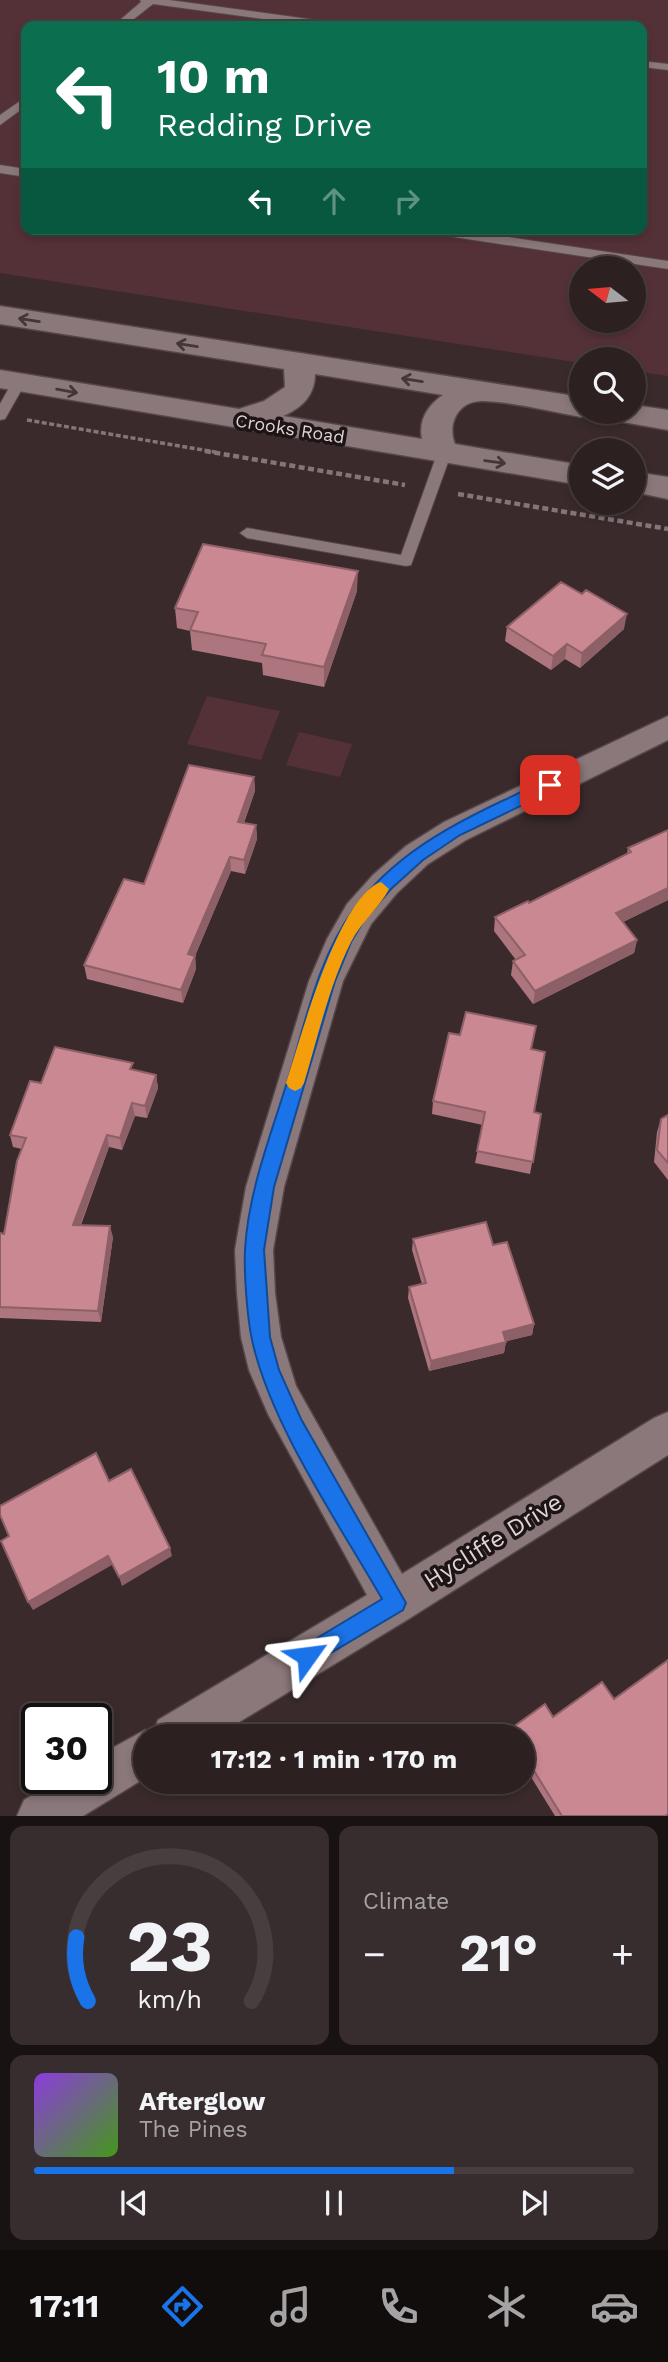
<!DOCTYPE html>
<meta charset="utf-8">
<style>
body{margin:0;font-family:"Work Sans",sans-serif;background:#382d2e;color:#f1f3f6;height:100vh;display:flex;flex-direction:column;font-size:26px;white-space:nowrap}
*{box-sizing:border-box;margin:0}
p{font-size:23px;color:#a6a3a5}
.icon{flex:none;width:38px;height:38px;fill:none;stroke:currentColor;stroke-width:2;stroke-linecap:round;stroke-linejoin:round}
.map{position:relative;height:1816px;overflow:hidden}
.panel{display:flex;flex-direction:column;gap:10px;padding:10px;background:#181212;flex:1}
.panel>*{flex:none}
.guide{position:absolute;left:21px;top:21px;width:626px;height:214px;border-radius:14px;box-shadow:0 4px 10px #0003,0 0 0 2px #483e3f;background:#0b6e4f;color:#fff;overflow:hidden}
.needle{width:46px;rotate:286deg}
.tools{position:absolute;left:569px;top:256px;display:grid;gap:14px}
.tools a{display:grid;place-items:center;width:77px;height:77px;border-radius:50%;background:#2c2021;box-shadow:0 4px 10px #0003,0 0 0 2px #483e3f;font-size:35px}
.speed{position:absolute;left:21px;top:1703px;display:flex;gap:14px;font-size:35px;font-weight:700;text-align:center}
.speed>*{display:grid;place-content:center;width:91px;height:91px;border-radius:50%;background:#2c2021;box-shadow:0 4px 10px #0003,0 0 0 2px #483e3f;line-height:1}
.speed .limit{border:4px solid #111;border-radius:10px;background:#fff;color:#111}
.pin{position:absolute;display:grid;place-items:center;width:60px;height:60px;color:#fff;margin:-30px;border-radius:14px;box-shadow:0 4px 10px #0006}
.me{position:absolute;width:77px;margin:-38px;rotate:59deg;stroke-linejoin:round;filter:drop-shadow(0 0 5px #0008)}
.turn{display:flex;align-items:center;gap:24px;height:147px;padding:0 21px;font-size:32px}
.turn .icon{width:91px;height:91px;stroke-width:2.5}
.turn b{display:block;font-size:49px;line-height:60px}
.lanes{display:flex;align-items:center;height:66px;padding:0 21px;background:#0003;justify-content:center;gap:35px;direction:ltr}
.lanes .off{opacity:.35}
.big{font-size:52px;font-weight:700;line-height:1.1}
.panel .card{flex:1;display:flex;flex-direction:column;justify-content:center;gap:10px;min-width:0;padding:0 24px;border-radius:14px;background:#382d2e}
.panel .dial{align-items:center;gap:0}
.dial svg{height:182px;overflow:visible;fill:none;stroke:#483e3f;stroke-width:7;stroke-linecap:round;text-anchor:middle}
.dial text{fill:#f1f3f6;stroke:none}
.song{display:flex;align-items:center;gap:21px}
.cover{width:84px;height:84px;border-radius:10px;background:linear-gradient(135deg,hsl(270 70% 55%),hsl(100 70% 35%))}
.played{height:7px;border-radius:4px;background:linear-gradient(90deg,#1a73e8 70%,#483e3f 70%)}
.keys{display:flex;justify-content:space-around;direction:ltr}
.heat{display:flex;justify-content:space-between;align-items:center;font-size:38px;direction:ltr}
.panel .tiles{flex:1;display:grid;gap:10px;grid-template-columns:1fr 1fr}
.card:last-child{grid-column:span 2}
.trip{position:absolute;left:133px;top:1724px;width:402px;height:70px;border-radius:35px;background:#2c2021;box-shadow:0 4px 10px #0003,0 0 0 2px #483e3f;font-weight:700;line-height:70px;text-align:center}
.menu{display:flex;height:112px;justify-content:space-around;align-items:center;background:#120d0d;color:#a6a3a5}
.menu .icon{width:49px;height:49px}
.menu .selected{color:#1a73e8}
.menu b{font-size:32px;color:#f1f3f6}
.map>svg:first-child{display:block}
.green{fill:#543137;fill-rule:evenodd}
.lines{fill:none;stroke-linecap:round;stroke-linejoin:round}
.lane-casing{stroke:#55484a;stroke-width:2}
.street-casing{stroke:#55484a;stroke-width:3}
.secondary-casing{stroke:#55484a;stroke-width:3}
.path-far1{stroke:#847678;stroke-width:3.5;stroke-dasharray:5 2.5;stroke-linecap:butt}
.path{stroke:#847678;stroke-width:4.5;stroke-dasharray:6 3.5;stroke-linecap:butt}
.lane{fill:#8b787a;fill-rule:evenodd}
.street{fill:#8b787a;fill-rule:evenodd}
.secondary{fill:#8b787a;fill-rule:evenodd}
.wall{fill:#ad757e}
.shaded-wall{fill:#8d5f66}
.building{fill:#c98892;stroke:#8d5f66;stroke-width:2}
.oneway{stroke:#433738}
.route{fill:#1a73e8;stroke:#114b97;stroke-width:2}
.slow{fill:#f59e0b}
.labels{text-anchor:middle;stroke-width:7;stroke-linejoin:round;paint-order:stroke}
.far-street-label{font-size:18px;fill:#ded3d5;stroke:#1c1415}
.near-street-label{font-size:24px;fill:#ded3d5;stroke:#1c1415}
</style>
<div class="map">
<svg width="668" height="1816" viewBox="0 0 668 1816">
<rect width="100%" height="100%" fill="#3a2a2c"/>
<path class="green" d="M 0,0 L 668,0 L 668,376 L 634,371 L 634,359 L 581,359 L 581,363 L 0,273 ZM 26,26 L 642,26 L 642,229 L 26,229 ZM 581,268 L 634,268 L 634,320 L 581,320 Z
M 207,696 L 280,711 L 261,760 L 187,744 Z
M 299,732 L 352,744 L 340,777 L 286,765 Z"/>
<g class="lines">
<defs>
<path id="lane" d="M 140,0 L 169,0 L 338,23 L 343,26 L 315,26 L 153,4 L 125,26 L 113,26 L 141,2 Z
M 642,61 L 668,64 L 668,70 L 642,67 Z
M 26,97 L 26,106 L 0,125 L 0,115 Z
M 0,165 L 26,169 L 26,177 L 0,173 Z
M 421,229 L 454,229 L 668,261 L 668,269 L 427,233 Z
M 19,378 L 26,382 L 5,419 L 0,420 L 0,404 L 14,379 Z
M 444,449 L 451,454 L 411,565 L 406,566 L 247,538 L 240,533 L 247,528 L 401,555 L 437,454 Z"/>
<path id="street" d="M 668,716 L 668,740 L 466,840 L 428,864 L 397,893 L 371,924 L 343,981 L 284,1187 L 273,1250 L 275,1293 L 281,1337 L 296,1386 L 402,1574 L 654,1418 L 668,1412 L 668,1455 L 410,1618 L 216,1736 L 145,1736 L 145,1778 L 83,1816 L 17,1816 L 24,1800 L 60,1778 L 96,1778 L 96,1757 L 145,1730 L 153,1734 L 158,1720 L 367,1595 L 268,1414 L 249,1370 L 241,1337 L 237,1293 L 235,1250 L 246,1187 L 309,981 L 327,939 L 347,904 L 373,875 L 406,846 L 444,822 Z"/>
<path id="secondary" d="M 0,306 L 581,397 L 581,411 L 593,411 L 592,414 L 581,417 C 553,412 508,401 482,401 C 458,401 447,424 455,444 L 581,465 L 581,485 L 0,388 L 0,370 L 239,409 L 264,401 L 285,387 L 284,369 L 0,324 ZM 315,374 L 443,395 C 428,405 418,420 422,439 L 283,416 C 302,408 315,395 315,374 Z
M 634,405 L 668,410 L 668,430 L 600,418 L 596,411 L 634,411 Z
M 634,472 L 668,477 L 668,499 L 634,492 Z"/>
</defs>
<use href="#lane" class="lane-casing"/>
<use href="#street" class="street-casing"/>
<use href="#secondary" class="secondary-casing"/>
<path class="path-far1" d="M 27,420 L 215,452"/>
<path class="path" d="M 205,451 L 405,485
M 458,494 L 668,529"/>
<use href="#lane" class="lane"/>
<use href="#street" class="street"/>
<use href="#secondary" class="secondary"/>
</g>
<path class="wall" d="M 357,591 L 324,687 L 263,675 L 262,663 L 192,650 L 190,631 L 177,628 L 175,608 Z
M 507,627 L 624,629 L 580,668 L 565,659 L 551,670 L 505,641 Z
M 254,777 L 255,791 L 244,823 L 256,825 L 257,839 L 245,874 L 231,871 L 195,956 L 196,969 L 183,1003 L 87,979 L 84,965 L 144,884 Z
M 628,848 L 668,900 L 623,922 L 637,940 L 634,953 L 533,1004 L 511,975 L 513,961 L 516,960 L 494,931 L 495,917 L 529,903 L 627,854 Z
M 531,1049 L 534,1112 L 541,1114 L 530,1174 L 475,1163 L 483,1125 L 432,1114 L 433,1101 Z
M 134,1070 L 156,1075 L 158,1088 L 147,1118 L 135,1116 L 122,1150 L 109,1147 L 81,1225 L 113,1237 L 101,1322 L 0,1318 L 0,1233 L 4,1234 L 22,1149 L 13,1147 L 10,1135 L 41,1083 Z
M 668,1115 L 668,1180 L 654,1162 L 657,1132 L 661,1119 Z
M 413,1239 L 493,1245 L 534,1324 L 532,1335 L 506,1341 L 504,1353 L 429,1371 L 408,1298 L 409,1287 L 422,1284 L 412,1250 Z
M 668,1660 L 668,1815 L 555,1816 L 523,1764 L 523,1736 L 506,1736 L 509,1730 L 614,1699 Z"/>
<path class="shaded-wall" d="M 358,571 L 357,591 L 324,687 L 324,667 Z
M 627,614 L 624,629 L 580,668 L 582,653 Z
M 567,644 L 565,659 L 551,670 L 553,656 Z
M 254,777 L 255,791 L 239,836 L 238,822 Z
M 256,825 L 257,839 L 245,874 L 244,860 Z
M 230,857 L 231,871 L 190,968 L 188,954 Z
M 668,888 L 668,900 L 613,927 L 616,913 Z
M 637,940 L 634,953 L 533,1004 L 535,991 Z
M 195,956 L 196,969 L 183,1003 L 181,990 Z
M 156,1075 L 158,1088 L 147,1118 L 145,1106 Z
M 132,1103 L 135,1116 L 122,1150 L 120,1138 Z
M 107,1135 L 109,1147 L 76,1236 L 73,1225 Z
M 110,1226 L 113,1237 L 101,1322 L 98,1311 Z
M 534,1324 L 532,1335 L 500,1343 L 503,1332 Z
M 506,1342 L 504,1353 L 429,1371 L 431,1361 Z
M 170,1548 L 172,1556 L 122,1586 L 119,1577 Z
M 108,1556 L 112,1565 L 33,1610 L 28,1602 Z"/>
<path class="building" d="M 203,544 L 358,571 L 324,667 L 262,655 L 266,644 L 190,630 L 198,612 L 175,608 Z
M 561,582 L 582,594 L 586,590 L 627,614 L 582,653 L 567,644 L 553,656 L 507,627 Z
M 189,765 L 254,777 L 238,822 L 256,825 L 244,860 L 230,857 L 188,954 L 195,956 L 181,990 L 84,965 L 124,879 L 144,884 Z
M 668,830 L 668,888 L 616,913 L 637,940 L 535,991 L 513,961 L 525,955 L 495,917 L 528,901 L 529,903 L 631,852 L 628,848 Z
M 466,1012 L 536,1026 L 531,1049 L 545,1052 L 534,1112 L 541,1114 L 533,1162 L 477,1151 L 485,1112 L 433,1101 L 449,1033 L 460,1035 Z
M 55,1047 L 133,1063 L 130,1069 L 156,1075 L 145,1106 L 132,1103 L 120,1138 L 107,1135 L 73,1225 L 110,1226 L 98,1311 L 0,1307 L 0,1233 L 4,1234 L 17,1161 L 26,1138 L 10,1135 L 30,1081 L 41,1083 Z
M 668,1115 L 668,1163 L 657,1150 L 661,1119 Z
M 486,1222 L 493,1245 L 507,1242 L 534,1324 L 503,1332 L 506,1342 L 431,1361 L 409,1287 L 426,1283 L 413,1239 Z
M 96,1453 L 109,1481 L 131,1469 L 170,1548 L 119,1577 L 108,1556 L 28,1602 L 1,1541 L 9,1536 L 0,1515 L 0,1506 Z
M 668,1660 L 668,1814 L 665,1816 L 562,1816 L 523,1753 L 523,1736 L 512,1736 L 509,1730 L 545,1704 L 553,1717 L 602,1682 L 614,1699 Z"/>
<defs><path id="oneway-shaft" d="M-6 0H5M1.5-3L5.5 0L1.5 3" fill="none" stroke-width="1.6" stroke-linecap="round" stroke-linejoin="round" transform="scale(1.75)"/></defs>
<g class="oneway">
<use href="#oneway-shaft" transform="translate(29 320) rotate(-171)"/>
<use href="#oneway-shaft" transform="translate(187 345) rotate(-171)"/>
<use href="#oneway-shaft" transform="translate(412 380) rotate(-171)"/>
<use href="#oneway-shaft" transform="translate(67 391) rotate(10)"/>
<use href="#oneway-shaft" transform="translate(495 462) rotate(8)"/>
</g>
<path class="route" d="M 550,779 L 556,781 L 558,785 L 556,789 L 460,835 L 423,860 L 391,889 L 365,919 L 351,942 L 335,981 L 274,1187 L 264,1250 L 270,1337 L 279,1370 L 301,1419 L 406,1603 L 403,1610 L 307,1667 L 299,1663 L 296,1656 L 299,1649 L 382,1599 C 338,1522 271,1426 252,1340 C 247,1317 244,1273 245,1250 C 248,1191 272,1132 289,1076 C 306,1020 319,956 354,909 C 393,857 445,828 502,801 C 518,794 534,784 550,779 Z"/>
<path class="slow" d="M 381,882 L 389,889 C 379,908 361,922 351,942 C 329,986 318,1036 304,1083 L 301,1088 L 295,1091 L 289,1088 L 286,1083 C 300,1041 338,897 381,882 Z"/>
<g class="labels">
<g class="far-street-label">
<text transform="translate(290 429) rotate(9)" y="6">Crooks Road</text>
</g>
<g class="near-street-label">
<text transform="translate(493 1541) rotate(-32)" y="8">Hycliffe Drive</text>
</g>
</g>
</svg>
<div class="tools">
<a><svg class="needle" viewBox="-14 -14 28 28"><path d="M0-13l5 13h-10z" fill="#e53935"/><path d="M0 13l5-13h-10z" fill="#a6a3a5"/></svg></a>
<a><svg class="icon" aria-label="search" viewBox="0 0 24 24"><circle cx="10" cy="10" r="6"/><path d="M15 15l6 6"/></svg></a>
<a><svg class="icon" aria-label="layers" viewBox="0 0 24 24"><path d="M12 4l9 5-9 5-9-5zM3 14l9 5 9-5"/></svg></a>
</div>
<div class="speed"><div class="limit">30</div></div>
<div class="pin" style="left:550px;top:785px;background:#d93025"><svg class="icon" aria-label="arrive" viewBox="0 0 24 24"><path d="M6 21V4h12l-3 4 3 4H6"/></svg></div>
<svg class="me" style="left:307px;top:1656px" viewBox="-20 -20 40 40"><path d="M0-17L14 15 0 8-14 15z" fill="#1a73e8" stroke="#fff" stroke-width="4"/></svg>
<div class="trip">17:12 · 1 min · 170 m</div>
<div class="guide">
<div class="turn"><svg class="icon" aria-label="left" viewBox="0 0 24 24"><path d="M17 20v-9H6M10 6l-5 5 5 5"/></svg><div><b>10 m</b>Redding Drive</div></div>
<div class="lanes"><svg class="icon" aria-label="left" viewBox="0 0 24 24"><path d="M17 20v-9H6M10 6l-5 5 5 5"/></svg><svg class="icon off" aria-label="ahead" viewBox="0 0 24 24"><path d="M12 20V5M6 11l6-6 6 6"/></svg><svg class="icon off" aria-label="right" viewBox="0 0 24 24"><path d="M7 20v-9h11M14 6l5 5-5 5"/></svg></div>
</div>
</div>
<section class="panel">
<div class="tiles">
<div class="card dial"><svg viewBox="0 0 100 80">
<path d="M14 69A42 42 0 1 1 86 69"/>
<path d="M14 69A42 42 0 0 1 9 41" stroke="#1a73e8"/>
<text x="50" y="56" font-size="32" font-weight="700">23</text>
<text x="50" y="72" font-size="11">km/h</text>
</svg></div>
<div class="card"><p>Climate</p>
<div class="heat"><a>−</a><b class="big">21°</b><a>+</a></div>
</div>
<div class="card">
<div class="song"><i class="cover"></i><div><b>Afterglow</b><p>The Pines</p></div></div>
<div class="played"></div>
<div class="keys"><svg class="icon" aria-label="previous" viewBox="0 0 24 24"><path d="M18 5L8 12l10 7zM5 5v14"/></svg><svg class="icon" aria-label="pause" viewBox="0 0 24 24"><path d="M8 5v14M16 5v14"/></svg><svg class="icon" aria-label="next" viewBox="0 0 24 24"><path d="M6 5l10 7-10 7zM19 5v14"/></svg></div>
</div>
</div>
</section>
<nav class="menu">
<b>17:11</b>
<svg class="icon selected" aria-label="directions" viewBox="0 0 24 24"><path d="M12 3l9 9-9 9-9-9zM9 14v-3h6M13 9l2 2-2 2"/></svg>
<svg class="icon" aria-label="music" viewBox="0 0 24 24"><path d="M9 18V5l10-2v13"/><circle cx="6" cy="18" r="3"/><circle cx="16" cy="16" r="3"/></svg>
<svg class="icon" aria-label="phone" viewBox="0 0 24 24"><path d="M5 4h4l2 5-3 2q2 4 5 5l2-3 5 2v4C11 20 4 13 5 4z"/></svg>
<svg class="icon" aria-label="climate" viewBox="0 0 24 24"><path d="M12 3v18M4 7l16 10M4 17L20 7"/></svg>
<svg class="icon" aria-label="car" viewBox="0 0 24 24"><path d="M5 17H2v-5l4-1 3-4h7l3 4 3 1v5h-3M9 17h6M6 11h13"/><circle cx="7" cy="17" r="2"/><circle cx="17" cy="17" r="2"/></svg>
</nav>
